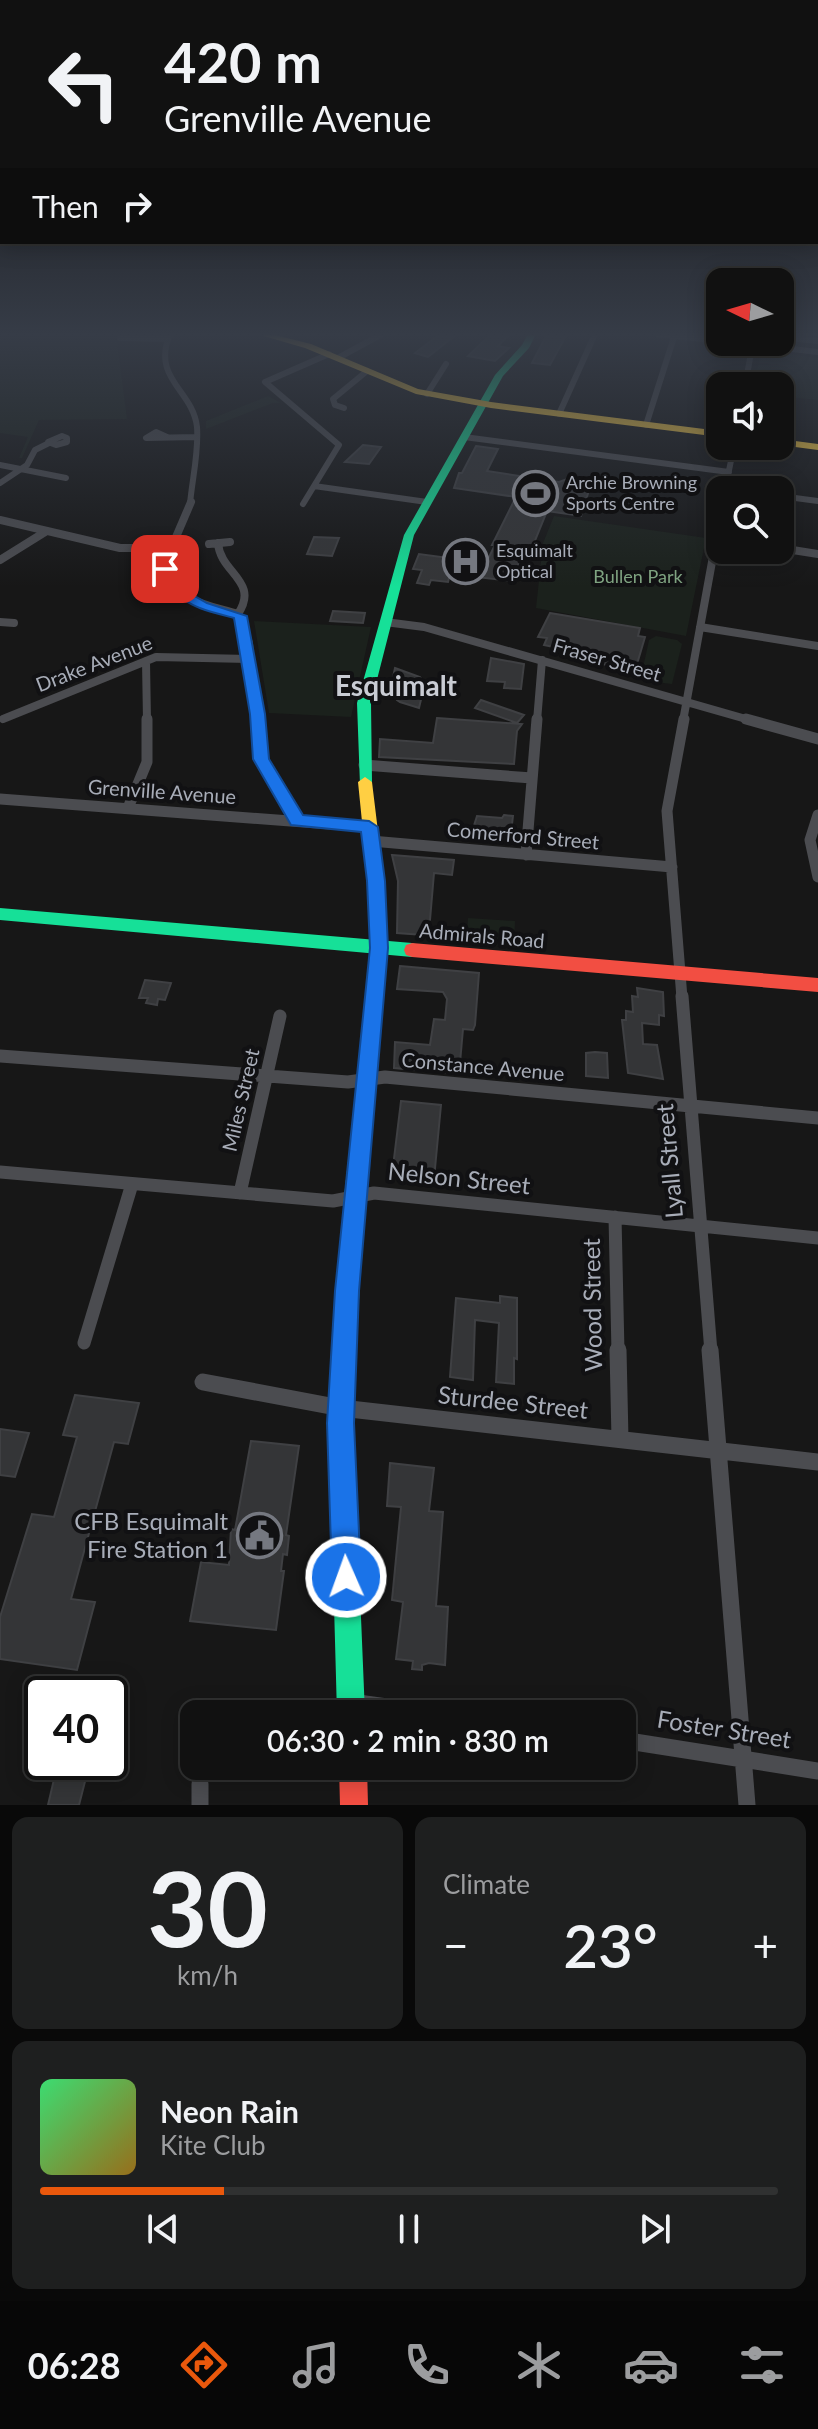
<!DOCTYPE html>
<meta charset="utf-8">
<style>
body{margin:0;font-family:Lato,sans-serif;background:#1e1f1f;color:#f1f3f6;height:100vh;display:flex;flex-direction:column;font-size:30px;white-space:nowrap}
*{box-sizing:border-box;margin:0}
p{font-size:26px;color:#9c9d9f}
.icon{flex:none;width:44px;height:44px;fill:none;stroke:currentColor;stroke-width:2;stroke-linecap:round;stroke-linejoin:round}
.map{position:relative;height:1805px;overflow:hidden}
.panel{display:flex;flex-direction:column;gap:12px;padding:12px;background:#090909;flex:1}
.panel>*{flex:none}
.banner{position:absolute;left:0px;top:0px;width:818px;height:244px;box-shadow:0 4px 20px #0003,0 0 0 2px #303131;background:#111;color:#f1f3f6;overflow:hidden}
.needle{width:52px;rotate:275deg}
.buttons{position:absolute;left:706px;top:268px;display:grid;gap:16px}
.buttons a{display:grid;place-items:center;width:88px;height:88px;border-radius:16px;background:#111;box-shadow:0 4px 20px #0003,0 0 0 2px #303131;font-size:40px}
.speed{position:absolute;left:24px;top:1676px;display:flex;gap:16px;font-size:40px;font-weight:700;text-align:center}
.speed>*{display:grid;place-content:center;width:104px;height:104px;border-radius:50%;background:#111;box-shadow:0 4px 20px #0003,0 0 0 2px #303131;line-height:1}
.speed .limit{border:4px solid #111;border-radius:12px;background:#fff;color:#111}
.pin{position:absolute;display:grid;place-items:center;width:68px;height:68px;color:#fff;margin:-34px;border-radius:16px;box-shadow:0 4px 12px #0006}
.me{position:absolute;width:88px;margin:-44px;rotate:358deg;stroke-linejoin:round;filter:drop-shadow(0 0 6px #0008)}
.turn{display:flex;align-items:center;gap:28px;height:168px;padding:0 32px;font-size:36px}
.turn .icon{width:104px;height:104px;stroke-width:2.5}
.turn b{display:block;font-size:56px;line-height:68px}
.then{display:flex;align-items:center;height:76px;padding:0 32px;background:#0003;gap:16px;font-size:30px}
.big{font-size:60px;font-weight:600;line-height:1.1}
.panel .tile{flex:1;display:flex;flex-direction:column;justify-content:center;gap:12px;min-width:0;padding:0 28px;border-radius:16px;background:#1e1f1f}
.panel .dial{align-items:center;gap:0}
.dial b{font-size:104px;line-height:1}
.song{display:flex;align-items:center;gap:24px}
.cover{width:96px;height:96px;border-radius:12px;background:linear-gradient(135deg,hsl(140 70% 55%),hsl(40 70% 35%))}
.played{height:8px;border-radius:4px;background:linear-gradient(90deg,#ea580c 25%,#303131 25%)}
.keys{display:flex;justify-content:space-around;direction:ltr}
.heat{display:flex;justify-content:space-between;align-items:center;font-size:44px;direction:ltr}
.panel .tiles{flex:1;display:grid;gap:12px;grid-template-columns:1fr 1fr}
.tile:last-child{grid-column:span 2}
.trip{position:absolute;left:180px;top:1700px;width:456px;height:80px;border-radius:16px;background:#111;box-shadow:0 4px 20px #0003,0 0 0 2px #303131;font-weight:600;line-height:80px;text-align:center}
.tab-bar{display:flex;height:128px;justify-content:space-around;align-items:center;background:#070707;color:#9c9d9f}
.tab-bar .icon{width:56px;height:56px}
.tab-bar .active{color:#ea580c}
.tab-bar b{font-size:36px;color:#f1f3f6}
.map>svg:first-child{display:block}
.green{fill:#1b211c}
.building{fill:#343537;stroke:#3f4043;stroke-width:2}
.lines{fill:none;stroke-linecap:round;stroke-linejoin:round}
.street-far4{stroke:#4b4c50;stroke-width:6}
.street-far3{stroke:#4b4c50;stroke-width:8}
.street-far2{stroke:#4b4c50;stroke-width:11}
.street-far1{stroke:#4b4c50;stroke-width:13}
.street{stroke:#4b4c50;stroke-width:17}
.fast{fill:#16e098;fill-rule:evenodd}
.slow{fill:#ffcf43;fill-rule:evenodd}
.jam{fill:#f24e42;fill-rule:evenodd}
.route{fill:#1a73e8;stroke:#114b97;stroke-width:2}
.labels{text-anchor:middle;stroke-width:8;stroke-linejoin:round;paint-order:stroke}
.far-poi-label{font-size:18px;fill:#a8adb8;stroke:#111113;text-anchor:start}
.far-park-label{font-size:18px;fill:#7fa381;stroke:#111113}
.street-label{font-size:20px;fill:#a8adb8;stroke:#111113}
.near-street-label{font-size:24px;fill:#a8adb8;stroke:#111113}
.near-poi-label{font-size:24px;fill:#a8adb8;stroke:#111113;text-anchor:end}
.district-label{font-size:28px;font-weight:bold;fill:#c9ccd4;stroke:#111113}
</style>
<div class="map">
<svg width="818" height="1805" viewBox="0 0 818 1805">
<rect width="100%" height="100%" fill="#171717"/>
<path class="green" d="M 0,334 L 116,334 L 127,419 L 39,420 L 22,458 L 19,458 L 28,437 L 0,433 Z
M 761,350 L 818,358 L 818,400 L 780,396 L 780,386 L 754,386 Z
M 268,396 L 281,403 L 273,403 L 206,429 L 206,421 Z
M 554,516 L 706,538 L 686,636 L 536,608 L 543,543 Z
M 254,621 L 371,627 L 351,717 L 269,713 Z
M 656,636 L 677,640 L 682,644 L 672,684 L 646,681 L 641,677 L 649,640 Z
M 468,918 L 515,921 L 514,947 L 466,943 Z"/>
<path class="building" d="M 440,334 L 457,334 L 428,357 L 415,353 Z
M 491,334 L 510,334 L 498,346 L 509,348 L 495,361 L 468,356 Z
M 547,334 L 567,334 L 550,365 L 532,363 Z
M 363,445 L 381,447 L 369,464 L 345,462 Z
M 476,446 L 498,449 L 487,471 L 559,482 L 570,478 L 587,480 L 585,486 L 590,487 L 581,516 L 547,511 L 530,553 L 523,552 L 512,581 L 450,574 L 448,582 L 431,580 L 429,585 L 417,583 L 422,570 L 413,569 L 419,554 L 486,563 L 495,545 L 492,545 L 516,497 L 454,488 L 459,473 L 462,473 Z
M 314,537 L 339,538 L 332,556 L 307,554 Z
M 333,611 L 365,613 L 363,623 L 330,621 Z
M 550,613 L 640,628 L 638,636 L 645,637 L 637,664 L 632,663 L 628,671 L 574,656 L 577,652 L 544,645 L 547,638 L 538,637 Z
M 491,658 L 524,664 L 521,689 L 504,688 L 505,682 L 487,681 Z
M 395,668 L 420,677 L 425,683 L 419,708 L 400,702 L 397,700 L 399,692 L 390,691 Z
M 481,700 L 524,715 L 517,723 L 475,708 Z
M 437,718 L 522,724 L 517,731 L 514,764 L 379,757 L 380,739 L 433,743 Z
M 504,815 L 513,816 L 510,841 L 470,838 L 477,816 L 502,818 Z
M 392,855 L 454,860 L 452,875 L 434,873 L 430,920 L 424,924 L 423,935 L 397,933 L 398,881 Z
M 400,966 L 479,973 L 475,1025 L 473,1030 L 463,1029 L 459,1074 L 394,1068 L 395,1042 L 430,1045 L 434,1019 L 445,1020 L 447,999 L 443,992 L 397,989 Z
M 145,980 L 171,983 L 165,1000 L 158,999 L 157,1005 L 146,1003 L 148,998 L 139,998 Z
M 637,988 L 663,992 L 664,1016 L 659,1015 L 659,1025 L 642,1023 L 643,1044 L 657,1045 L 663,1079 L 628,1073 L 622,1020 L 626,1020 L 626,1011 L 633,1012 L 632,996 L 638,997 Z
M 595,1052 L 607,1053 L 608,1078 L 586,1076 L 586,1053 Z
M 401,1101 L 441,1105 L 434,1179 L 392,1175 Z
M 500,1296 L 517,1298 L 517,1359 L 514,1358 L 514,1384 L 496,1382 L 499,1323 L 475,1320 L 473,1380 L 450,1377 L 456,1298 L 500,1303 Z
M 75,1395 L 139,1403 L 128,1444 L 114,1442 L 71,1599 L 95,1602 L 77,1670 L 0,1659 L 0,1617 L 32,1514 L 54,1517 L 77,1437 L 63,1435 Z
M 0,1429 L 29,1433 L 15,1477 L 0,1475 Z
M 251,1441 L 299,1446 L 286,1535 L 289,1536 L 287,1555 L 283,1554 L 281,1571 L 284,1571 L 276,1630 L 190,1621 L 201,1562 L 229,1565 L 231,1529 L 235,1530 Z
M 390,1463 L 434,1468 L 429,1511 L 443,1512 L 436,1606 L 448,1607 L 445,1665 L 429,1663 L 422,1665 L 422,1670 L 412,1669 L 413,1661 L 396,1659 L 403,1602 L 392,1600 L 401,1507 L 387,1506 Z
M 58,1762 L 90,1762 L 79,1805 L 48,1805 Z"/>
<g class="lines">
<path class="street-far4" d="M 170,334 C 151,379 193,390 197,427 C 199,452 192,480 190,504
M 657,334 L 720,341
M 780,337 L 818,341
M 120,338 L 167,339
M 731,342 L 818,352
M 338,358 L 382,334
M 745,386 L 753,342
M 427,394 L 446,364
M 344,408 L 335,405 L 333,399 L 367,371
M 559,414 L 595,334
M 646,425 L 675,334
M 62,436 L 67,438 L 67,442 L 56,445 L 48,442 Z
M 167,437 L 156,432 L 146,438 L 196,437
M 464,437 L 729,472
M 0,465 L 66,478
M 0,483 L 27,465 L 35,450 L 49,443
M 314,486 L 427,502
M 725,490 L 734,446
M 780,496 L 818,501
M 303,504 L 339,445 L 265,382 L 329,354"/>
<path class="street-far3" d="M 191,502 L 164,565 C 182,604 201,603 238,614
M 0,520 L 120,548 L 170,548
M 218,543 C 220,573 260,581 238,614
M 209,544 L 230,542
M 780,548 L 818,554
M 0,560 L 45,532
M 238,614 L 249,643 L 256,721
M 0,622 L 14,623
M 385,622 L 424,627 L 753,721
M 700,627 L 818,646
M 146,661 L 147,721
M 3,719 L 156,657 L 249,659
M 537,721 L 542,660
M 683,721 L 720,518"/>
<path class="street-far2" d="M 256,719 L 265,769 L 297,821
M 746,719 L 818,739
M 364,765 L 532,778
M 0,799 L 369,827
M 128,808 L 147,762 L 147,719
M 818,815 L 810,840 L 818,877
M 371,841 L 672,867
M 526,855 L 537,719
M 682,998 L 667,811 L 684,719"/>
<path class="street-far1" d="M 682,996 L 711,1352
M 0,1056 L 348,1082 L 385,1077 L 818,1118
M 0,1172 L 333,1201 L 374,1193 L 818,1238
M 240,1193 L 280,1016
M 615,1217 L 618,1352
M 84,1343 L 132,1184"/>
<path class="street" d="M 618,1350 L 620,1439
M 710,1350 L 747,1805
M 203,1382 L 341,1408 L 818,1462
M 351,1702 L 437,1714
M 622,1740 L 818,1771
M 200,1784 L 200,1805"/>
<path class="fast" d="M 528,334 L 536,334 L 529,348 L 503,376 L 414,535 L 371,703 L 372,782 L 370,785 L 360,785 L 357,703 L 404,535 L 495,375 L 522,345 Z
M 0,908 L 412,943 L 418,945 L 420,950 L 418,955 L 412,957 L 0,920 Z
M 364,1091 L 371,1093 L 373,1099 L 364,1197 L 353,1423 L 365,1714 L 337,1714 L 329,1423 L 344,1197 L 355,1099 L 357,1093 Z"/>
<path class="slow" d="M 257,334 L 271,334 L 311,344 L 418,389 L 491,402 L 720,431 L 720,437 L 491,408 L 416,394 L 305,348 Z
M 780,439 L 818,444 L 818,450 L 780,445 Z
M 365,777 L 372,782 L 384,881 L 387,948 L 373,1099 L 371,1105 L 364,1107 L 357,1105 L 355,1099 L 371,948 L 368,881 L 358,782 Z"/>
<path class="jam" d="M 412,943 L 818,978 L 818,992 L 412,957 L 406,955 L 404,950 L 406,945 Z
M 339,1766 L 367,1766 L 368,1805 L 340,1805 Z"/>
</g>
<linearGradient id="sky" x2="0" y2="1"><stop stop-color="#0d0d0d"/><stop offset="0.57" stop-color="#363c47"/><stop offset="1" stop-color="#363c47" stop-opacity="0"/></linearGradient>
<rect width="818" height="587" fill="url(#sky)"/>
<path class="route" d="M 160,566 L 170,566 L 186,591 L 207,603 L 247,616 L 265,714 L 269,759 L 303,815 L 369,821 L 378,827 L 385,881 L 388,948 L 359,1291 L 354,1423 L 361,1577 L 357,1588 L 346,1592 L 336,1588 L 332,1577 L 327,1423 L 335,1291 L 370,948 L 367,881 L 361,832 L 291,825 L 253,759 L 250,714 L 234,618 C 192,607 183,606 158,569 Z"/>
<defs>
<symbol id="stadium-ring" viewBox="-11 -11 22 22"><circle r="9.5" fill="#111113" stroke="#757880" stroke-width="1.5"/><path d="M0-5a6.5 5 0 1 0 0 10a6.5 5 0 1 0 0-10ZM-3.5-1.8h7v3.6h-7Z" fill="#757880"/></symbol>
<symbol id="hospital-ring" viewBox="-11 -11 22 22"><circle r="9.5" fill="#111113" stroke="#757880" stroke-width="1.5"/><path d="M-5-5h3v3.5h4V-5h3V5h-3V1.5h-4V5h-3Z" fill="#757880"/></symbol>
<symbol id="civic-ring" viewBox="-11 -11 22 22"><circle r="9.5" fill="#111113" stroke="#757880" stroke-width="1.5"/><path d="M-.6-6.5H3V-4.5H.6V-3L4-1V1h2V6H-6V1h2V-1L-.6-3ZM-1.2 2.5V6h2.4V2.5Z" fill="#757880"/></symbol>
</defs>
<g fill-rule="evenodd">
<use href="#stadium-ring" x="510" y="468" width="51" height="51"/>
<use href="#hospital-ring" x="440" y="536" width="51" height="51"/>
<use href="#civic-ring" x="234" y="1510" width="51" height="51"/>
</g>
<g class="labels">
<g class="far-poi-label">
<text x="566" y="489">Archie Browning<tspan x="566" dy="21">Sports Centre</tspan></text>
<text x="496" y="557">Esquimalt<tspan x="496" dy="21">Optical</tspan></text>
</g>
<g class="far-park-label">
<text x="638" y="583">Bullen Park</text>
</g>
<g class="street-label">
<text transform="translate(607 660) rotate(16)" y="7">Fraser Street</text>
<text transform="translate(94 664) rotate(-21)" y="7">Drake Avenue</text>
<text transform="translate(162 792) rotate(4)" y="7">Grenville Avenue</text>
<text transform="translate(523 836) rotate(5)" y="7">Comerford Street</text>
<text transform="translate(482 936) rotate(5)" y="7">Admirals Road</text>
<text transform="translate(483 1067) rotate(5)" y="7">Constance Avenue</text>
<text transform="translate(241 1100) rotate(-77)" y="7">Miles Street</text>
</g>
<g class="near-street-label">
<text transform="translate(670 1161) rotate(-95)" y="8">Lyall Street</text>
<text transform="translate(459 1179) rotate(6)" y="8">Nelson Street</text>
<text transform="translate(593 1305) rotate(-91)" y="8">Wood Street</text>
<text transform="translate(513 1403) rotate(6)" y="8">Sturdee Street</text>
<text transform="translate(724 1730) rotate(9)" y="8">Foster Street</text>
</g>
<g class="near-poi-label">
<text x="228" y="1530">CFB Esquimalt<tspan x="228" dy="28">Fire Station 1</tspan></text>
</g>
<g class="district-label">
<text x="396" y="696">Esquimalt</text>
</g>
</g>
</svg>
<div class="buttons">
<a><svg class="needle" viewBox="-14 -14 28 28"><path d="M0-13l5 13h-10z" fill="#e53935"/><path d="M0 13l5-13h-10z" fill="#9c9d9f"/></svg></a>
<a><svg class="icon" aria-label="sound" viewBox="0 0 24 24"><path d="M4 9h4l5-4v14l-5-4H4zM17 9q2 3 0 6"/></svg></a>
<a><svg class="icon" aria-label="search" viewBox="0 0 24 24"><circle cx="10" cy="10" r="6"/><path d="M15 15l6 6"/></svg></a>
</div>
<div class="speed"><div class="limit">40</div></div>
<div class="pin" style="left:165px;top:569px;background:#d93025"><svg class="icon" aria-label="arrive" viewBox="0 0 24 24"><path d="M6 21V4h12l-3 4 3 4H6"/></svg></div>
<svg class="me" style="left:346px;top:1577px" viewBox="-20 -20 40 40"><circle r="17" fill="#1a73e8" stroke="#fff" stroke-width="3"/><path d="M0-11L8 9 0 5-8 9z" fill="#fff"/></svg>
<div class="trip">06:30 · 2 min · 830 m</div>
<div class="banner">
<div class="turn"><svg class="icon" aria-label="left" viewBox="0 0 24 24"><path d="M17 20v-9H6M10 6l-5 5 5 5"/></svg><div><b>420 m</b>Grenville Avenue</div></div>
<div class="then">Then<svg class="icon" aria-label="right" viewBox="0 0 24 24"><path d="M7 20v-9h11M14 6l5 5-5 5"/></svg></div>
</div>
</div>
<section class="panel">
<div class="tiles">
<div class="tile dial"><b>30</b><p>km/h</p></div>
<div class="tile"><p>Climate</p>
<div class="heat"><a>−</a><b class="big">23°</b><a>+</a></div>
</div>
<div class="tile">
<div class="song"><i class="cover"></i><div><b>Neon Rain</b><p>Kite Club</p></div></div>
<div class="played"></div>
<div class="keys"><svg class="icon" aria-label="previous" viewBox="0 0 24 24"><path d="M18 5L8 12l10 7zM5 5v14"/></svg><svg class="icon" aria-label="pause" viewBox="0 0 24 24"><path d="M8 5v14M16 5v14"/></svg><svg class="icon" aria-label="next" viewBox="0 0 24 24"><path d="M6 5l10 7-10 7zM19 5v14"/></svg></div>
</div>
</div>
</section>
<nav class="tab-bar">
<b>06:28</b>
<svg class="icon active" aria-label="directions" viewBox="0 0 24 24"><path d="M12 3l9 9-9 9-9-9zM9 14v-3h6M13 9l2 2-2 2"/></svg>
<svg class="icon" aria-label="music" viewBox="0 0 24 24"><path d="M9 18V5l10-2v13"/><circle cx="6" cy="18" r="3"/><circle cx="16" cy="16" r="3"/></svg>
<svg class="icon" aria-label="phone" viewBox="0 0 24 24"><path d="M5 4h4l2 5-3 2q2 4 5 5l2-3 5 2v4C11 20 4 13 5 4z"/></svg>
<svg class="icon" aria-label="climate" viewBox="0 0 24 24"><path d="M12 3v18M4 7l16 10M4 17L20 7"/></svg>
<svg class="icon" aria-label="car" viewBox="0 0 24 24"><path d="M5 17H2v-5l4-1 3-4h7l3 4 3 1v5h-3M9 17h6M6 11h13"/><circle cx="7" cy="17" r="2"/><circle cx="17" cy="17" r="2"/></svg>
<svg class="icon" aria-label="filters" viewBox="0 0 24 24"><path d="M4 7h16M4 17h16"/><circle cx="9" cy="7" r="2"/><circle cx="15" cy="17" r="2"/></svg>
</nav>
